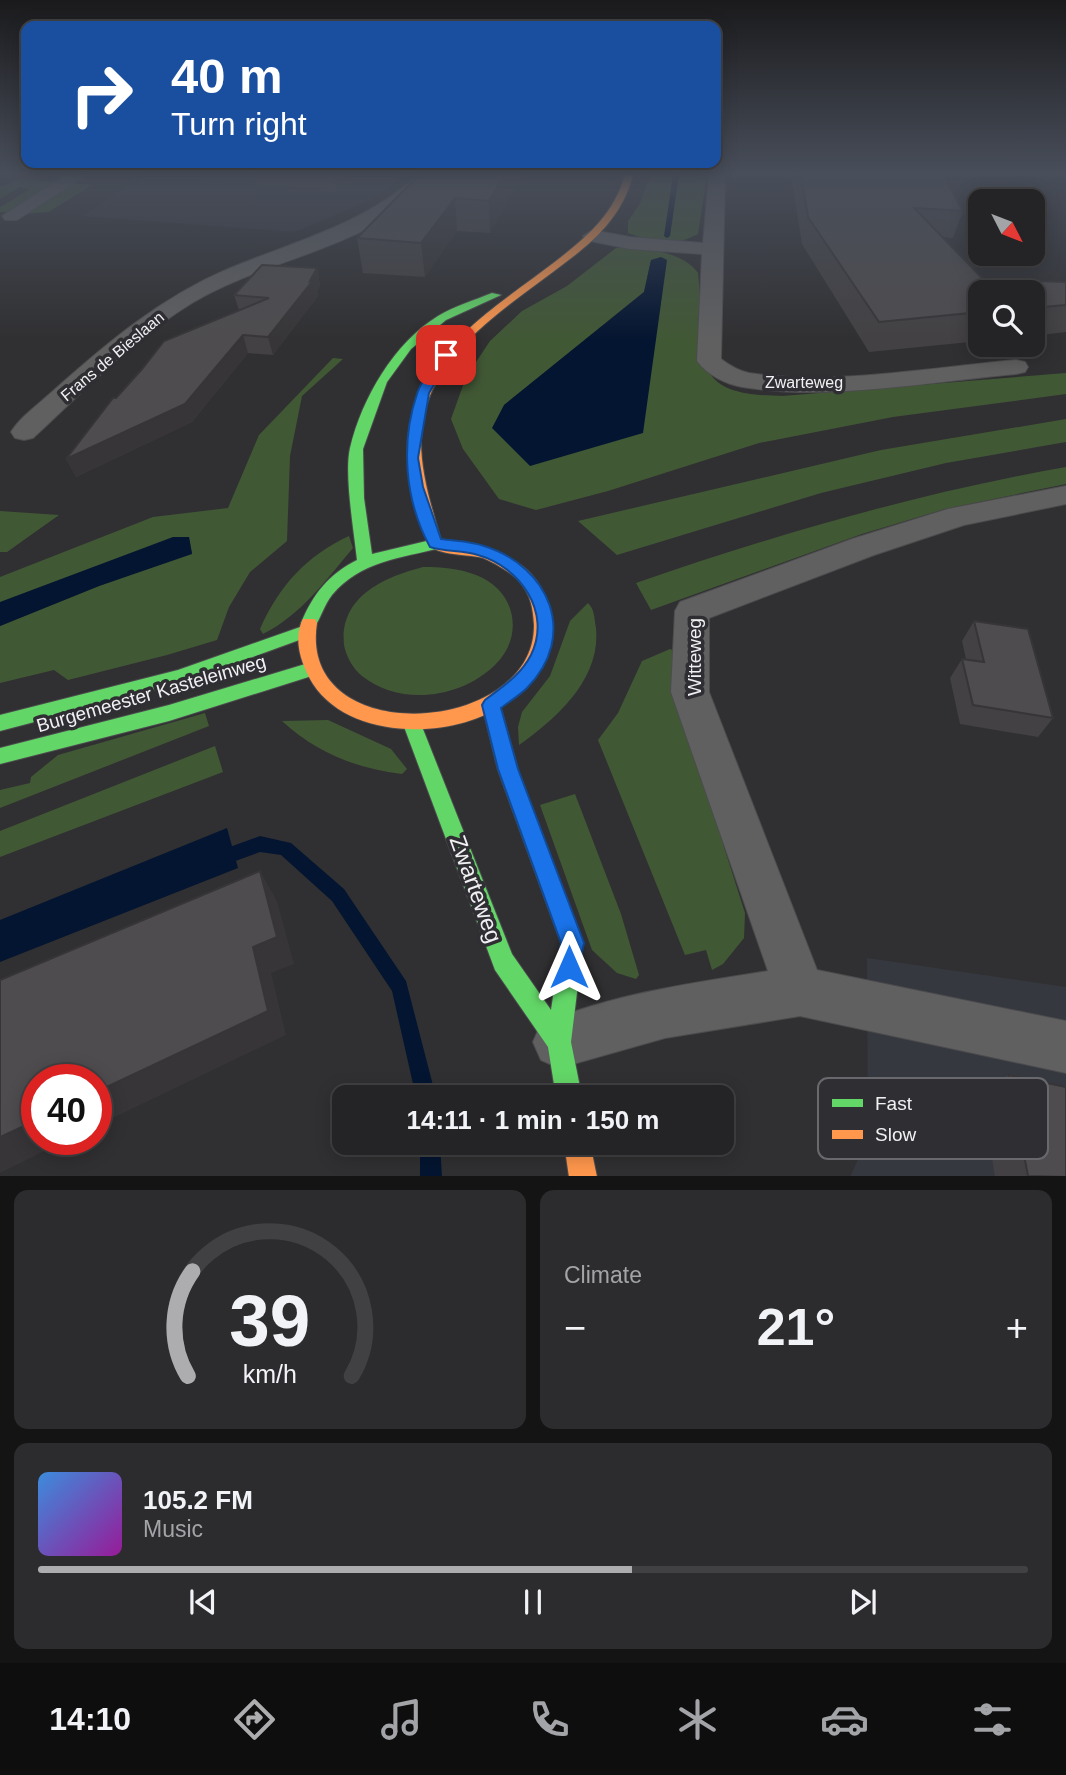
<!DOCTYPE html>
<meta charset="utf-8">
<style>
body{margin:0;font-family:Arial,sans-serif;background:#2c2c2e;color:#f1f3f6;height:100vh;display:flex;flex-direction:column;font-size:26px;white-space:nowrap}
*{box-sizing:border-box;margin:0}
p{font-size:23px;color:#a3a4a7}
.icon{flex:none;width:38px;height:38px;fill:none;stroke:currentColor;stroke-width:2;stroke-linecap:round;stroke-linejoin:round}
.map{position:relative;height:1176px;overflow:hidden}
.side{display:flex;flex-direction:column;gap:14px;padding:14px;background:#141415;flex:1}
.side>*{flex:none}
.hud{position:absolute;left:21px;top:21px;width:700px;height:147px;border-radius:14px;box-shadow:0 4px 18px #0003,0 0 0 2px #414143;background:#1a4fa0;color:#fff;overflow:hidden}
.needle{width:46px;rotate:132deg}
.fabs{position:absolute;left:968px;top:189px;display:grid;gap:14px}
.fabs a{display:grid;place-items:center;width:77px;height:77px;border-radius:14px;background:#242426;box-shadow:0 4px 18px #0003,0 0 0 2px #414143;font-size:35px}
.speed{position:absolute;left:21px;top:1064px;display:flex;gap:14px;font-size:35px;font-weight:700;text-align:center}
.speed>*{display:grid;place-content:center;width:91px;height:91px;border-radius:50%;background:#242426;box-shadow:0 4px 18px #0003,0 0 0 2px #414143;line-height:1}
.speed .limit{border:10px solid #d22;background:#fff;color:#111}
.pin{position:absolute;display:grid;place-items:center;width:60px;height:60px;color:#fff;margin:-30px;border-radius:14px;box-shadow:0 4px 10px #0006}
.me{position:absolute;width:77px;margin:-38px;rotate:0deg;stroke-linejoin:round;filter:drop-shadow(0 0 5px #0008)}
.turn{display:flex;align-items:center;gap:24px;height:147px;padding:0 35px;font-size:32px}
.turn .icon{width:91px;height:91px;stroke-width:2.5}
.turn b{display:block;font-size:49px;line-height:60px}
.big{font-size:52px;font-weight:700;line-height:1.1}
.side .tile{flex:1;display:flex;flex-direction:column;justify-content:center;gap:10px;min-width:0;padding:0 24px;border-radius:14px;background:#2c2c2e}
.side .dial{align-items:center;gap:0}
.dial svg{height:182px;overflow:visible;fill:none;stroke:#414143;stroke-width:7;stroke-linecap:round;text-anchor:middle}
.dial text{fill:#f1f3f6;stroke:none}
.song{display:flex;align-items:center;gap:21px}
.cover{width:84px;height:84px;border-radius:10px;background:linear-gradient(135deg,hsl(210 70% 55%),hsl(300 70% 35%))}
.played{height:7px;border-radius:4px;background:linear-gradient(90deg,#adadaf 60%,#414143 60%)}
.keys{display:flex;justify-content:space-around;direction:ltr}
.heat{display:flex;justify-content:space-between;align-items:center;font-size:38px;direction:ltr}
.side .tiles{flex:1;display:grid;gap:14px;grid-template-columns:1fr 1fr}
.tile:last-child{grid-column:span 2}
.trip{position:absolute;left:332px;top:1085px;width:402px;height:70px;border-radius:14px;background:#242426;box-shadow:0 4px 18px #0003,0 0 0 2px #414143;font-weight:700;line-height:70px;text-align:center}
.dock{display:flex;height:112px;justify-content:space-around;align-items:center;background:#0e0e0f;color:#a3a4a7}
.dock .icon{width:49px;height:49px}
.dock .active{color:#adadaf}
.dock b{font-size:32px;color:#f1f3f6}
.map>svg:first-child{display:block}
.built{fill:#363840}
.green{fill:#415835;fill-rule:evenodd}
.water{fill:#041531}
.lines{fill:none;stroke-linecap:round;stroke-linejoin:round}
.stream{fill:#041531;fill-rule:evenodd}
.street-casing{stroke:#4c4c4e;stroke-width:2}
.fast-casing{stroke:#4c4c4e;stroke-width:2}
.slow-casing{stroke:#4c4c4e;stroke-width:2}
.street{fill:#606061;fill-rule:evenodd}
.fast{fill:#63d668;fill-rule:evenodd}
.slow{fill:#ff974d;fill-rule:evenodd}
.wall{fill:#434143}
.shaded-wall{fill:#373537}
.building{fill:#4e4c4e;stroke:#373537;stroke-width:2}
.route{fill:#1a73e8;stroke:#114b97;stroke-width:2}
.labels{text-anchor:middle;stroke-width:7;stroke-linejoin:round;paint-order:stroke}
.far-street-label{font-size:16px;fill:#f1f1f3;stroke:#2f2f33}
.street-label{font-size:19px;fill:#f1f1f3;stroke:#2f2f33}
.near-street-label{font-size:23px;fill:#f1f1f3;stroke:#2f2f33}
.key{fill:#2f2f33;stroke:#69696d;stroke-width:2}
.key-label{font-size:19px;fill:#f1f1f3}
</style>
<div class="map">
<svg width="1066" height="1177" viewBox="0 0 1066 1177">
<rect width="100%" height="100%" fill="#303032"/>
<path class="built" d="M 144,175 L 399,175 L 388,189 L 366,202 L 295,232 L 83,216 Z
M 867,958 L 1066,987 L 1066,1176 L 850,1177 L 868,1138 Z"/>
<path class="green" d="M 651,175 L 707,175 L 698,234 C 672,248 655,242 628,233 L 628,221 L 639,205 Z
M 19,179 L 61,182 L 11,213 L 0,212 L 0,207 L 30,189 L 20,187 L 0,199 L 0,187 Z
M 74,183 L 92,185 L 49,212 L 24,214 Z
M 616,248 C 641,247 683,251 698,273 L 706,366 C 717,395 755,395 782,396 L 1066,373 L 1066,394 L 893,417 L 759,443 L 608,491 L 536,510 L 499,499 L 463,449 L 451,419 L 466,377 L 490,341 L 522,311 L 567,286 ZM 651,260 L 642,433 L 504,405 L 644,292 Z
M 333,358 L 343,359 L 302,396 L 290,456 L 287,541 L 250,572 L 229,607 L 217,640 L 167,655 L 68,680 L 54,670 L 0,683 L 0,626 L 99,586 L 192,553 L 189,537 L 0,605 L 0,577 L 153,517 L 228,508 L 259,435 Z
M 1066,419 L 1066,442 L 946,463 L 821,493 L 617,555 L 578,521 L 881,450 Z
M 1066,467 L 1066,484 L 945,509 L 862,534 L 651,610 L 636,583 C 777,534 919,493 1066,467 Z
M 0,511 L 59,515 L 7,552 L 0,552 Z
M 349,536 L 353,548 C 326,580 301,615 263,634 L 260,629 C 279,586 306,556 349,536 Z
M 423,567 C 441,567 458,568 476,575 C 516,590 525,636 495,665 C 461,698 401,707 362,676 C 353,669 346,656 344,645 C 339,597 384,577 423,567 Z
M 588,603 C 595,610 594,618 596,628 C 601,679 557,718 519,745 L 518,727 L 522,712 L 550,676 L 570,621 Z
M 670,649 L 680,653 L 675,693 L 745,913 L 744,938 L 723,964 L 712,970 L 706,950 L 685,955 L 598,740 L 618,713 L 642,661 Z
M 205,713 L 209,726 L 0,808 L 0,790 L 30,783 L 31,777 L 58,755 Z
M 328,720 L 391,749 L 407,769 L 402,774 C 355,768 317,753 282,721 Z
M 215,746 L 223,772 L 0,857 L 0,831 Z
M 575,794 L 621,914 L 639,975 L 636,979 L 617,973 L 592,950 L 540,805 Z"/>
<path class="water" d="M 661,257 L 667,260 L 643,433 L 530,466 L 492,428 L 504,405 L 644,292 L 651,260 Z
M 173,537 L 189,537 L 192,554 L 99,586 L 0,626 L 0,602 Z
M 227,828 L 238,868 L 0,962 L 0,920 Z"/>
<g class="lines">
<path class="stream" d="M 673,175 L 679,175 L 670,236 L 667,238 L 664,236 Z
M 260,836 L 291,843 L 344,889 L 406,981 L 436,1097 L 416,1097 L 392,991 L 332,901 L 281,855 L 260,852 L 219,867 L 213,865 L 211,859 L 213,853 Z
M 420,1143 L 440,1143 L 442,1177 L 420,1177 Z"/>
<defs>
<path id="street" d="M 66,175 L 86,175 L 17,220 L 5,220 L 2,216 Z
M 418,175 L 436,175 C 380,247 267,257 192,303 C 133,339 84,391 33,438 L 24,440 L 15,438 L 11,432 C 21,416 39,404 53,391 C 107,343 160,298 228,269 C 295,241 363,225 418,175 Z
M 709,175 L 725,175 L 721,359 C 729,365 739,371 749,373 C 830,386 934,367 1016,360 L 1025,362 L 1028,367 L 1025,372 L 1016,374 C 930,382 827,401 742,387 C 726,384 707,375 697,361 L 702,254 L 630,249 L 585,240 L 583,236 L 592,230 L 630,237 L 703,243 Z
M 1066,486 L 1066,504 L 964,525 L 874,555 L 709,618 L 709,692 L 817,970 L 1066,1021 L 1066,1073 L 800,1016 L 665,1038 L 559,1068 L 541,1060 L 533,1042 L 541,1024 C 612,994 692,983 768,971 L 671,692 L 675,611 L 680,602 L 852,539 L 948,509 Z"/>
<path id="fast" d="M 492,293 L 501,295 L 446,320 L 411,349 L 387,382 L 363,449 L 364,498 L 372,554 L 435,539 L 440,540 L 442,544 L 440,548 C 402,558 360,561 332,595 C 324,605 321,618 314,628 L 315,631 L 313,635 L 179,684 L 0,731 L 0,715 L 178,670 L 303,626 L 301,623 C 313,594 329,574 357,560 C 354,531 344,474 350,448 C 362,398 394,343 438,316 C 454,306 475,300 492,293 Z
M 312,662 L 318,664 L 321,669 L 318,674 L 169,721 L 0,764 L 0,748 L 169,705 Z
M 491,698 L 497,700 L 500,705 L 518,770 L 583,943 L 571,1042 L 582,1097 L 556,1097 L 548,1047 L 495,970 L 403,724 L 405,719 L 412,716 L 419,719 L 512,954 L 551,1010 L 561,943 L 498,770 L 482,705 L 485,700 Z"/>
<path id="slow" d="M 625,175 L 633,175 C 623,214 597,239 566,262 C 507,308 421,357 421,441 C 421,475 432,508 441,540 C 470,546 508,550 530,573 C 568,613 547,672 507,702 C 457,740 351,742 313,684 C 302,666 292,639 303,619 L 315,619 L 317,623 C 297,751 535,736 534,625 C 533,609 531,594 519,581 C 512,573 493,562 483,558 C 468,554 438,556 428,544 C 418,511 405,475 408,439 C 414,354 495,308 556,261 C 587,237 614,214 625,175 Z
M 564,1143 L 590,1143 L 597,1177 L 569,1177 Z"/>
</defs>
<use href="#street" class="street-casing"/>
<use href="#fast" class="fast-casing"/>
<use href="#slow" class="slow-casing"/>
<use href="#street" class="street"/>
<use href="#fast" class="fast"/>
<use href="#slow" class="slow"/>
</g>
<path class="wall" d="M 205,175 L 349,175 L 336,189 L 206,181 Z
M 419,175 L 522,175 L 490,233 L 457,231 L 425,277 L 363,273 L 357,238 Z
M 791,175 L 943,175 L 963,211 L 953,238 L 942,237 L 983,279 L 1066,282 L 1066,332 L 1032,336 L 1032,292 L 980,292 L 980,341 L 869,352 L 802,244 Z
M 317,268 L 320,285 L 317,291 L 318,296 L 273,355 L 248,353 L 192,422 L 76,477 L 66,459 L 116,398 L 239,310 L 234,295 Z
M 974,621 L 1053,718 L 1038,737 L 960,724 L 950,678 L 962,659 L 966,659 L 962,641 Z
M 1009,1075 L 1066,1177 L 995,1177 L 981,1090 Z"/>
<path class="shaded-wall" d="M 334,175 L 349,175 L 336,189 Z
M 504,175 L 522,175 L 490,233 L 489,201 Z
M 455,198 L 457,231 L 425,277 L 421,243 Z
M 317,268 L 320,285 L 317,291 L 318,296 L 273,355 L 268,337 L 310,281 Z
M 243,335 L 248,353 L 192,422 L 76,477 L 66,459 Z
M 260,871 L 277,901 L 294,964 L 271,973 L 286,1035 L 96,1126 L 96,1092 L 253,947 Z
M 37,1120 L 37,1139 L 69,1139 L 0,1173 L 0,1137 Z"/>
<path class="building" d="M 419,175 L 504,175 L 489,201 L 455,198 L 421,243 L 357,238 Z
M 801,175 L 943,175 L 963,211 L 914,208 L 983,279 L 1066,282 L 1066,305 L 1032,308 L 1032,292 L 980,292 L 980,312 L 879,322 L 808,217 Z
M 262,265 L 317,268 L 310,281 L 314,279 L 268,337 L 243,335 L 185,404 L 66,459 L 113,398 L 116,398 L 142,369 L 164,341 L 269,298 L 234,295 Z
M 974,621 L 1028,629 L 1053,718 L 973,705 L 962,659 L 984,662 Z
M 260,871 L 277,937 L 253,947 L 268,1011 L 96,1092 L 96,1080 L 37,1080 L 37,1120 L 0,1137 L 0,980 Z
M 1009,1075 L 1066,1087 L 1066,1177 L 1028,1176 Z"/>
<linearGradient id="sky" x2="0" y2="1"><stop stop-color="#1a1a1c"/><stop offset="0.51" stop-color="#484e5a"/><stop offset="1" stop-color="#484e5a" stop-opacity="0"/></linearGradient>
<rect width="1066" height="340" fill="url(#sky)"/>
<path class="route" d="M 442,353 L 452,355 L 429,393 L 418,458 L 423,487 L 441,539 C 455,541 471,541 484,546 C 549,566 579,635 527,688 C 520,695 510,701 501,708 L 518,769 L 584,943 L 577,976 L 569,979 L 560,976 L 557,967 L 561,943 L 498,769 L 482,705 L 485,700 C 502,687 521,675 531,655 C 552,612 520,567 478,555 C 463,550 446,552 430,547 C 405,501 400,444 417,394 C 421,380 434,365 442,353 Z"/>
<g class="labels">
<g class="far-street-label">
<text transform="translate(112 356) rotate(-40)" y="6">Frans de Bieslaan</text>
<text x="804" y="388">Zwarteweg</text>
</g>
<g class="street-label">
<text transform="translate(694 657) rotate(-90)" y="7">Witteweg</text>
<text transform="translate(151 693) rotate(-16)" y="7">Burgemeester Kasteleinweg</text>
</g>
<g class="near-street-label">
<text transform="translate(476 889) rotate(70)" y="8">Zwarteweg</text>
</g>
</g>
<rect x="818" y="1078" width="230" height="81" rx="10" class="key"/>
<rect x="832" y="1099" width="31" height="8" fill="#63d668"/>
<rect x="832" y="1130" width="31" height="9" fill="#ff974d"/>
<g class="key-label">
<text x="875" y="1110">Fast</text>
<text x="875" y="1141">Slow</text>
</g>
</svg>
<div class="fabs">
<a><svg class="needle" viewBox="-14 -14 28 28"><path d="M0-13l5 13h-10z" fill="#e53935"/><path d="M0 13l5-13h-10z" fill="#a3a4a7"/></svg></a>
<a><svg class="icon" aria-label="search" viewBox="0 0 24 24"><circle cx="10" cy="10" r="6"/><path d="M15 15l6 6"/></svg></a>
</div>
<div class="speed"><div class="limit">40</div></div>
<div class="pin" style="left:446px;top:355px;background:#d93025"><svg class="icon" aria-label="arrive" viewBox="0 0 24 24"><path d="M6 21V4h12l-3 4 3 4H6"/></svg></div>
<svg class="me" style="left:569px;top:967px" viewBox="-20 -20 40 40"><path d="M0-17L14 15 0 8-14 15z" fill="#1a73e8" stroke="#fff" stroke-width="4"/></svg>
<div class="trip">14:11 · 1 min · 150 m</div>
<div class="hud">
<div class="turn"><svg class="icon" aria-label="right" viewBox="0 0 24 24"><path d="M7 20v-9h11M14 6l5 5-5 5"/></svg><div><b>40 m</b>Turn right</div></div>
</div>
</div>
<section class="side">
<div class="tiles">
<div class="tile dial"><svg viewBox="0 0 100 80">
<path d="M14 69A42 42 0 1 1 86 69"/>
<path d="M14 69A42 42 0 0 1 16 23" stroke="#adadaf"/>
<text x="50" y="56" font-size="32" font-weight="700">39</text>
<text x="50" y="72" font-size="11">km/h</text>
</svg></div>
<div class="tile"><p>Climate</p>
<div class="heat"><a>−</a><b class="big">21°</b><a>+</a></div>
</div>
<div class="tile">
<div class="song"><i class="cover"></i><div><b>105.2 FM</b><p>Music</p></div></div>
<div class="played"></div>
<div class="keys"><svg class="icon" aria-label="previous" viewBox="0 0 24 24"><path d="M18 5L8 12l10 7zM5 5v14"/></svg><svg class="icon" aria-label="pause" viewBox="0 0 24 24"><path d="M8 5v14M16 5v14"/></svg><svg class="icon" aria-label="next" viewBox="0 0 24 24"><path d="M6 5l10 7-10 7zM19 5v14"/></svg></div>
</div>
</div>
</section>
<nav class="dock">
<b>14:10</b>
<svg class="icon active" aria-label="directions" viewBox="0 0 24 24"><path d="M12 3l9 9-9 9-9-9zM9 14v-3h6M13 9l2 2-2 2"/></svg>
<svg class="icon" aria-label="music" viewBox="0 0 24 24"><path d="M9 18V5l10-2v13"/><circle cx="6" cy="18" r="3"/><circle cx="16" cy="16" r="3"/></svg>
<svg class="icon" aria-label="phone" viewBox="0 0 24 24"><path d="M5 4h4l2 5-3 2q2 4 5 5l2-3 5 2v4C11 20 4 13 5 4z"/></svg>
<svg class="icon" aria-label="climate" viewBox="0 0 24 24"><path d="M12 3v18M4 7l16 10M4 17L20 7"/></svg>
<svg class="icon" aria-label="car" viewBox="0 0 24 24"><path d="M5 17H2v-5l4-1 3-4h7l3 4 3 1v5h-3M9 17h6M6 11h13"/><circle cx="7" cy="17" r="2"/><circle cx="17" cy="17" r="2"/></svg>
<svg class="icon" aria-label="filters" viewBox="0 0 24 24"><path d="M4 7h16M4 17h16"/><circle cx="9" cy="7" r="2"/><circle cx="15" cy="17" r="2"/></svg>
</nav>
